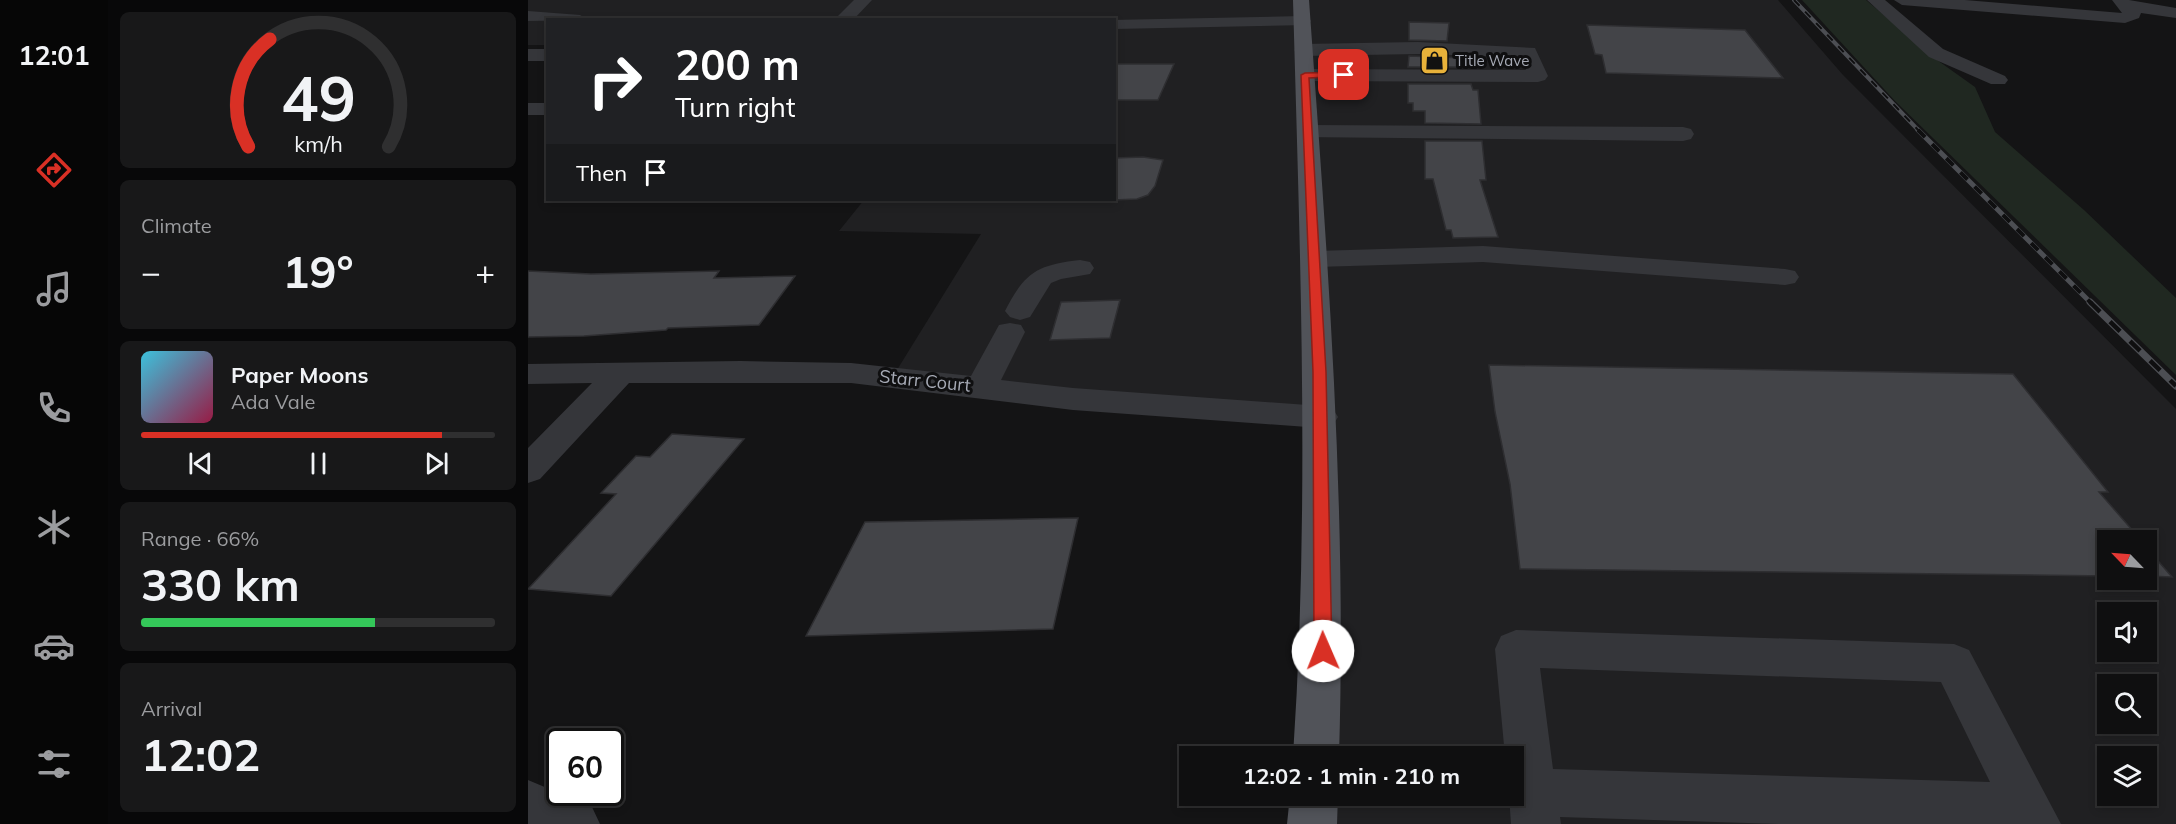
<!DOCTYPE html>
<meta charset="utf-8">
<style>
body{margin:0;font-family:Mulish,sans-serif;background:#181819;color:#f1f3f6;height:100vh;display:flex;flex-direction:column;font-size:22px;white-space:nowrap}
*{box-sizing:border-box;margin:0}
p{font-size:20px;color:#9b9c9f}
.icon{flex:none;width:33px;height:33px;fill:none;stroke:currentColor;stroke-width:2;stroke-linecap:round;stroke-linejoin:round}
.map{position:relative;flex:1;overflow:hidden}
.panel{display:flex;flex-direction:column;gap:12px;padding:12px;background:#080809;width:420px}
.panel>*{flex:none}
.top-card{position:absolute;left:18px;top:18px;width:570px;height:183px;border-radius:0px;box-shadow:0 3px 9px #0003,0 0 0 2px #2f2f30;background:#202124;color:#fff;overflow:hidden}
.needle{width:39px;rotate:295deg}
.controls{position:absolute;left:1569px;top:530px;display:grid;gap:12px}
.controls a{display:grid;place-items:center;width:60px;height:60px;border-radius:0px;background:#0f0f10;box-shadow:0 3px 9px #0003,0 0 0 2px #2f2f30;font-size:30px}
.speed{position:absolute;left:18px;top:728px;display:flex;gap:12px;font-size:30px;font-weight:700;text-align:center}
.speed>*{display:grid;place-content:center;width:78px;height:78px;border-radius:50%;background:#0f0f10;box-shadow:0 3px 9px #0003,0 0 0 2px #2f2f30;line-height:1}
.speed .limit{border:3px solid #111;border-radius:9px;background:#fff;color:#111}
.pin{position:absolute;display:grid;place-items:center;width:51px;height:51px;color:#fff;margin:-26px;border-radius:12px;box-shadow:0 3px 9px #0006}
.me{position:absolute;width:66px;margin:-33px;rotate:359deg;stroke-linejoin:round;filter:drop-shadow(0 0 4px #0008)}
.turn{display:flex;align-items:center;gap:21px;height:126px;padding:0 30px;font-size:27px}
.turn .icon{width:78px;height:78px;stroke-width:2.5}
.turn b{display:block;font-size:42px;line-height:51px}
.then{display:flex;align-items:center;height:57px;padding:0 30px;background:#0003;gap:12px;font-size:22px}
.big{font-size:45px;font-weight:700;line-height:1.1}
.panel .card{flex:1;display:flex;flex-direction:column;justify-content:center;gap:9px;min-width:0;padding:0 21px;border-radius:9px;background:#181819}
.panel .dial{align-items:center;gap:0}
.dial svg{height:156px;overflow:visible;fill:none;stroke:#2f2f30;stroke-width:7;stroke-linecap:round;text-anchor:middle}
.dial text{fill:#f1f3f6;stroke:none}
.song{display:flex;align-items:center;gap:18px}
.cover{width:72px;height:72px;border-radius:9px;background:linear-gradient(135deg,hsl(190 70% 55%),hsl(340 70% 35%))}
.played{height:6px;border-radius:3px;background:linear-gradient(90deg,#d93025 85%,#2f2f30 85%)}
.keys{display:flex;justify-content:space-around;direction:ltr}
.heat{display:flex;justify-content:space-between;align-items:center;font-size:33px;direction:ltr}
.charge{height:9px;border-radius:4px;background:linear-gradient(90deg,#34c759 66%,#2f2f30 0)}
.trip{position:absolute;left:651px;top:746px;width:345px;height:60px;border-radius:0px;background:#0f0f10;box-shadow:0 3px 9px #0003,0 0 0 2px #2f2f30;font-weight:700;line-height:60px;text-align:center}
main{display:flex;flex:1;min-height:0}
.tab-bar{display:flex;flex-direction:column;width:108px;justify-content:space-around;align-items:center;background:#060606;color:#9b9c9f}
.tab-bar .icon{width:42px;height:42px}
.tab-bar .current{color:#d93025}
.tab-bar b{font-size:27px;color:#f1f3f6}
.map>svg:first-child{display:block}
.built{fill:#202022;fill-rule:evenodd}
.green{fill:#202821}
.building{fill:#434448;stroke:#2e2e31;stroke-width:1.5}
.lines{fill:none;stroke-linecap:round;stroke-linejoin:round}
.minor{fill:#35363a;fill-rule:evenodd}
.major{fill:#515359;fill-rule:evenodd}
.rail-far2-casing{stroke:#4c4e53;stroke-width:4}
.rail-far1-casing{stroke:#4c4e53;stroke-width:5}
.rail-casing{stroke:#4c4e53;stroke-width:7}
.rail-far2{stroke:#0f0f10;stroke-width:2;stroke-dasharray:8;stroke-linecap:butt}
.rail-far1{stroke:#0f0f10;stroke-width:4;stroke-dasharray:10;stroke-linecap:butt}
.rail{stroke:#0f0f10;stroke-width:4.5;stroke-dasharray:14;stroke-linecap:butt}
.route{fill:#d93025;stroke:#8d1f18;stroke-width:1.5}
.labels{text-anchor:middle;stroke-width:6;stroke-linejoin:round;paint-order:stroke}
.far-poi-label{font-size:15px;fill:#a6aab5;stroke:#0f0f10;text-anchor:start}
.street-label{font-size:18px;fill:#a6aab5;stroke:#0f0f10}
</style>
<main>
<nav class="tab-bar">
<b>12:01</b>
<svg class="icon current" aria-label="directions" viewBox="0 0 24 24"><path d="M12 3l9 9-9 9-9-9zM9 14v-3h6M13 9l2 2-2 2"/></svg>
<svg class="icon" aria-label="music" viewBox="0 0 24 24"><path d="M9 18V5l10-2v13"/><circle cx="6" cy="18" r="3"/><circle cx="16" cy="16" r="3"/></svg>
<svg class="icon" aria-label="phone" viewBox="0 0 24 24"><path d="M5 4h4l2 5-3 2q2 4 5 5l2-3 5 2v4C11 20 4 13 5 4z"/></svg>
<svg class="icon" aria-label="climate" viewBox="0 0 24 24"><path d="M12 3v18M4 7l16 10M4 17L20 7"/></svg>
<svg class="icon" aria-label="car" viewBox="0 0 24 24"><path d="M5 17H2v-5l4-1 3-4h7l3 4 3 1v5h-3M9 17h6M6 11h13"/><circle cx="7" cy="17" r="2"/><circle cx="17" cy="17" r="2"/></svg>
<svg class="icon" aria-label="filters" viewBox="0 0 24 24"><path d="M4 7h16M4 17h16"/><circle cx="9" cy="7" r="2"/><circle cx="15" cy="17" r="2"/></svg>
</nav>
<section class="panel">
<div class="card dial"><svg viewBox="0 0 100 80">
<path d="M14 69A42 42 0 1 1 86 69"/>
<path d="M14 69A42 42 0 0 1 25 14" stroke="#d93025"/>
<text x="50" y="56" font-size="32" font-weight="700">49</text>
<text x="50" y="72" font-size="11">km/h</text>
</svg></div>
<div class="card"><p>Climate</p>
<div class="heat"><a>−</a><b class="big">19°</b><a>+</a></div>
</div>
<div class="card">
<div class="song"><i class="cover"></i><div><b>Paper Moons</b><p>Ada Vale</p></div></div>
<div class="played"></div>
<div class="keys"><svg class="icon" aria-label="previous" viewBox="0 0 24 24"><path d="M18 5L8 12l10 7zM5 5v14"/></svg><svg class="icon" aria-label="pause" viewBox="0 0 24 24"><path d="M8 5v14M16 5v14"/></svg><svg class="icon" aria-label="next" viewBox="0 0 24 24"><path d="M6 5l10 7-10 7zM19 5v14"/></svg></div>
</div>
<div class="card"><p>Range · 66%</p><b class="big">330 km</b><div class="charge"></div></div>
<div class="card"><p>Arrival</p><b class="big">12:02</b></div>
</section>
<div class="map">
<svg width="1648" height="824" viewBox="0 0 1648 824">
<rect width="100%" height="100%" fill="#141415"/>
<path class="built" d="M 0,0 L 1250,0 L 1315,75 L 1648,409 L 1648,824 L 784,824 L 786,795 L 986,795 L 986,756 L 788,756 L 793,417 L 364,378 L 453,234 L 311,231 L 336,200 L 586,200 L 586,20 L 20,20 L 19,45 L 0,45 ZM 1580,540 L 1618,540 L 1618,579 L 1580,579 ZM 1580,612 L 1618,612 L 1618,651 L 1580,651 ZM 1580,684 L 1618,684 L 1618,723 L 1580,723 ZM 1580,756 L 1618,756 L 1618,795 L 1580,795 Z"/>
<path class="green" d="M 1274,0 L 1338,0 L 1409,60 L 1447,87 L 1467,132 L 1556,210 L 1648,298 L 1648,375 L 1367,101 Z"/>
<path class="building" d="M 881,22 L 921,23 L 919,41 L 881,40 Z
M 1059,25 L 1217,30 L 1255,78 L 1078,73 L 1074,55 L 1067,54 Z
M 881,56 L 938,58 L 940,67 L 880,67 Z
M 586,64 L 646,64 L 630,100 L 586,100 Z
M 880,84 L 943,84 L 945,90 L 950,90 L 953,124 L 897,123 L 897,111 L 885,111 L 885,103 L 880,103 Z
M 897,141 L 954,141 L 958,180 L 952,180 L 970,237 L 925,238 L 923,230 L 918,230 L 905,179 L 897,179 Z
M 615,157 L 635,160 L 627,186 L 620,195 L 609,199 L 586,200 L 586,158 Z
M 0,271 L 63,274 L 191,271 L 186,278 L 267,276 L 231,325 L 140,328 L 138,330 L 56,336 L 0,337 Z
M 592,300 L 582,338 L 522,340 L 533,302 Z
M 961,365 L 1485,374 L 1580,492 L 1571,492 L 1613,540 L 1580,540 L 1580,576 L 992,569 L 982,484 L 967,412 Z
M 144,434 L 216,439 L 83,596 L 0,589 L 88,494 L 73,493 L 108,456 L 122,457 Z
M 550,518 L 525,629 L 278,636 L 337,522 Z
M 1618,547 L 1644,577 L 1618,576 Z"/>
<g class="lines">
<path class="minor" d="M 326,0 L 344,0 L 325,20 L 306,20 Z
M 1339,0 L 1357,0 L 1415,49 L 1477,76 L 1480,80 L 1477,84 L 1463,84 L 1401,57 Z
M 1366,0 L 1437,0 L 1594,13 L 1584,0 L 1601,0 L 1648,8 L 1648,18 L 1613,13 L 1611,18 L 1597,23 L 1374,5 Z
M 0,11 L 52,15 L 60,20 L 0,21 Z
M 774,16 L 780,17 L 783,21 L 780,25 L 586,29 L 586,20 L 583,20 Z
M 890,42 L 1007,48 L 1020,76 L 1017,80 L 1010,82 L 777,81 L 767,75 L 777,69 L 998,70 L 993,57 L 890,54 L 775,56 L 766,50 L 775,44 Z
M 0,49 L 20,49 L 20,61 L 0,61 Z
M 0,103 L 20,103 L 20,115 L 0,115 Z
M 780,125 L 1155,127 L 1163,129 L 1166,134 L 1163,139 L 1155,141 L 772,137 L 769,132 L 772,127 Z
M 955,246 L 1257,269 L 1267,271 L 1271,277 L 1267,283 L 1257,285 L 955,262 L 788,267 L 778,265 L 775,259 L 778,253 L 788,251 Z
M 552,260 L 562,262 L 566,268 L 562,274 L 533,279 L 523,283 L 502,317 L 492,320 L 482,317 L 477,311 C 497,272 509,265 552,260 Z
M 482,323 L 493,325 L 497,332 L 473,380 L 545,388 L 793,406 L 805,409 L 810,417 L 805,425 L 793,428 L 545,410 L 323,383 L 101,383 L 12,479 L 0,483 L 0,448 L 64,383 L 0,384 L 0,364 L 212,361 L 323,363 L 443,376 L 471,325 Z
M 988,630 L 1426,644 L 1441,650 L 1533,824 L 1250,824 L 1032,817 L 1033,824 L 983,824 L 981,795 L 986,795 L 986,756 L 977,756 L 967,649 L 973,636 ZM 1012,668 L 1413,682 L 1462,782 L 1025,769 Z
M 0,780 L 64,807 L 72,824 L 0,824 Z"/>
<path class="major" d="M 765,0 L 781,0 C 799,252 819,503 811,756 L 765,756 C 782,504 772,252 765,0 Z
M 762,795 L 810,795 L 809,824 L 759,824 Z"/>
<defs>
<path id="rail-far2" d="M 1266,0 L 1392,132"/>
<path id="rail-far1" d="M 1390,130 L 1564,304"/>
<path id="rail" d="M 1562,302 L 1648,386"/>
</defs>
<use href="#rail-far2" class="rail-far2-casing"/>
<use href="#rail-far1" class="rail-far1-casing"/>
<use href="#rail" class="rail-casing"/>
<use href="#rail-far2" class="rail-far2"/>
<use href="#rail-far1" class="rail-far1"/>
<use href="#rail" class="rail"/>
</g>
<path class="route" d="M 816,72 L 819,76 L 781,78 L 798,372 L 804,651 L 801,657 L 795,659 L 789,657 L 786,651 L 785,372 L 773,75 L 777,73 Z"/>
<defs>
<symbol id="shop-square" viewBox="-11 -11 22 22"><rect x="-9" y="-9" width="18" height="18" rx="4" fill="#e8b23a" stroke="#0f0f10"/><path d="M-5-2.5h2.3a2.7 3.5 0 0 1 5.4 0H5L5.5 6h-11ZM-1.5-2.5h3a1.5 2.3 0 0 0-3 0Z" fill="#111"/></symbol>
</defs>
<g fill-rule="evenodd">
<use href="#shop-square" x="890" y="44" width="33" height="33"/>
</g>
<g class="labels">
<g class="far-poi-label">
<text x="927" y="66">Title Wave</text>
</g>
<g class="street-label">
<text transform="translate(397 381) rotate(6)" y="6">Starr Court</text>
</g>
</g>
</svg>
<div class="controls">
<a><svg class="needle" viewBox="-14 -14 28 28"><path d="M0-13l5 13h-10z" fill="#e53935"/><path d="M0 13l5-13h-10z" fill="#9b9c9f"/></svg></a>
<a><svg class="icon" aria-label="sound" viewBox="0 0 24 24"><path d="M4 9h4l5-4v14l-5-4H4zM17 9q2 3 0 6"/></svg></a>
<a><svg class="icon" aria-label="search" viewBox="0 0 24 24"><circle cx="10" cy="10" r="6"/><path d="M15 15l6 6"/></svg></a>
<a><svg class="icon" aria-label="layers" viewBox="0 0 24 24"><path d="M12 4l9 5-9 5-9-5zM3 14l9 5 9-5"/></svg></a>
</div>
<div class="speed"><div class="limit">60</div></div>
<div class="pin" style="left:816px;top:75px;background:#d93025"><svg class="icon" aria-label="arrive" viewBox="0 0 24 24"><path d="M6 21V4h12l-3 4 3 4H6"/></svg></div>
<svg class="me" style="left:795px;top:651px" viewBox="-20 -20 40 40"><circle r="19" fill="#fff"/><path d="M0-13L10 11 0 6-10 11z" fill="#d93025"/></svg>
<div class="trip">12:02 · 1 min · 210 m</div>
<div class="top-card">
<div class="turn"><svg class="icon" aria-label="right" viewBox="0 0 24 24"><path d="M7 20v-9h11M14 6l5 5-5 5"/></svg><div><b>200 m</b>Turn right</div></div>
<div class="then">Then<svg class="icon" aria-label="arrive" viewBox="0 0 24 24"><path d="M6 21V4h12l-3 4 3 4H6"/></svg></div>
</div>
</div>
</main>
